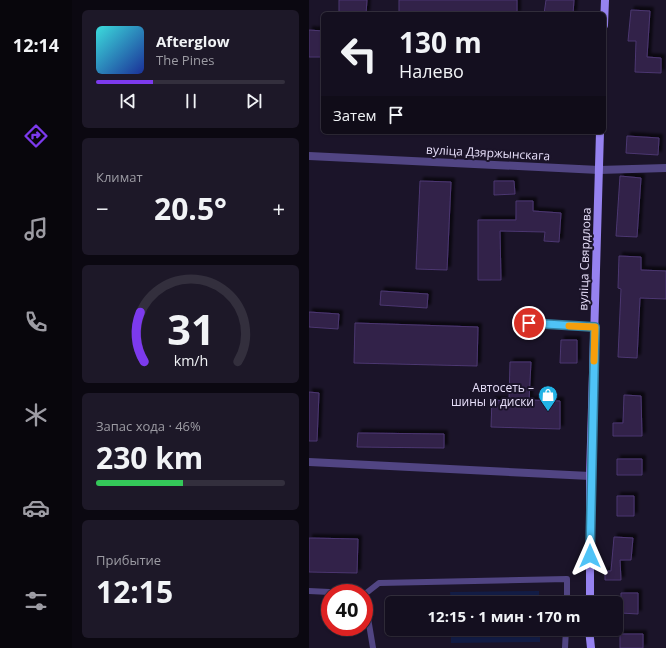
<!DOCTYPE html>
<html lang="ru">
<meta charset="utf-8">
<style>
body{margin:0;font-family:"Open Sans",sans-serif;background:#1d1828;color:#f1f3f6;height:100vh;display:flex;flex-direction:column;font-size:15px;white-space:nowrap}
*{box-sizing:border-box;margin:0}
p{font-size:13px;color:#9d9ca4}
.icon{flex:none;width:22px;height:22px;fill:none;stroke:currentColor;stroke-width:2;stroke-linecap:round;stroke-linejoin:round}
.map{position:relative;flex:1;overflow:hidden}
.sheet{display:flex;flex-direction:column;gap:10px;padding:10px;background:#0b0811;width:237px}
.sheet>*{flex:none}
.banner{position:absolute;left:12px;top:12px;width:285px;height:122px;border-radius:6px;box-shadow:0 1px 3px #0004,0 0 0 1px #332f3d;background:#140f1f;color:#f1f3f6;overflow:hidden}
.speed{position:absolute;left:12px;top:584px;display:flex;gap:8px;font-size:20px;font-weight:700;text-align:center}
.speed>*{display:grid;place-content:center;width:52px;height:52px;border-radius:50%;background:#140f1f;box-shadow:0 1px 3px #0004,0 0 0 1px #332f3d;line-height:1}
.speed .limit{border:6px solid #d22;background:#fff;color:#111}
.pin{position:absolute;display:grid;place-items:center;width:34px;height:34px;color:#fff;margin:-17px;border:2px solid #fff;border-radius:50%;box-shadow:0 1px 4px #0007}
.me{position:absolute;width:44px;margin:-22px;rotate:0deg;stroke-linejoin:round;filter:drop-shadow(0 0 3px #0008)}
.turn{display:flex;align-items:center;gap:14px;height:84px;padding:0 12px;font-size:18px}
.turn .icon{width:52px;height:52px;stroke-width:2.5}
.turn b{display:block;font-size:28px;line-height:34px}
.then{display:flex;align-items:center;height:38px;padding:0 12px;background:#0003;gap:8px;font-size:15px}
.big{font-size:30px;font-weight:700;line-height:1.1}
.sheet .tile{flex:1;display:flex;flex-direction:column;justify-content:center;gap:6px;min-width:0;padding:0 14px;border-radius:6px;background:#1d1828}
.sheet .dial{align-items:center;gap:0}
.dial svg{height:104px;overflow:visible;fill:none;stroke:#332f3d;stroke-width:7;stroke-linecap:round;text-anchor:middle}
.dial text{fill:#f1f3f6;stroke:none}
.song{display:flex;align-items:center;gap:12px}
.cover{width:48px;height:48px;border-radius:6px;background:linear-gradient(135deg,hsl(180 70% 55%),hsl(230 70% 35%))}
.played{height:4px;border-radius:2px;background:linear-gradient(90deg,#7c3aed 30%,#332f3d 30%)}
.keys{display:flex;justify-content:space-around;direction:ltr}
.heat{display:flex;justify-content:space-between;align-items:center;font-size:22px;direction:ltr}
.charge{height:6px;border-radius:3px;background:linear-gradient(90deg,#34c759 46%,#332f3d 0)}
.trip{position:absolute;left:76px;top:596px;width:238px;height:40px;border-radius:6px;background:#140f1f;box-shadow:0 1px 3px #0004,0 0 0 1px #332f3d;font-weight:700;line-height:40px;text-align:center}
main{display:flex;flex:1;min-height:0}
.dock{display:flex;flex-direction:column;width:72px;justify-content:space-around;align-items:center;background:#08060c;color:#9d9ca4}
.dock .icon{width:28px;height:28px}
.dock .current{color:#7c3aed}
.dock b{font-size:18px;color:#f1f3f6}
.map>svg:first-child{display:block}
.water{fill:#121c45}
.building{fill:#302248;stroke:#4c3771;filter:url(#shadow)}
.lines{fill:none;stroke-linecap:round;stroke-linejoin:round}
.lane{stroke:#514583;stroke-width:6}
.street{stroke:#514583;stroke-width:8}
.secondary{stroke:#9682f0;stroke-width:8}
.route-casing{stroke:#337fa1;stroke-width:10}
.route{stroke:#4fc3f7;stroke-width:7}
.slow{stroke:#f59e0b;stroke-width:7}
.labels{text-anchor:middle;stroke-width:4;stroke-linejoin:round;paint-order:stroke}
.street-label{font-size:12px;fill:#e8e0fb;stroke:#1b1429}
.poi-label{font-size:12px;fill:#e8e0fb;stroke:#1b1429;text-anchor:end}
</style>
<main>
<nav class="dock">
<b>12:14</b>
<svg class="icon current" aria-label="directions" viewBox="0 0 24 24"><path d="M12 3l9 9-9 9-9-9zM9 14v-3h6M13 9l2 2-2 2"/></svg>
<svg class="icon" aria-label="music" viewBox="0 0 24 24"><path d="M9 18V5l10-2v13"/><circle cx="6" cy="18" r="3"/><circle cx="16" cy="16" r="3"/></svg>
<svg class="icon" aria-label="phone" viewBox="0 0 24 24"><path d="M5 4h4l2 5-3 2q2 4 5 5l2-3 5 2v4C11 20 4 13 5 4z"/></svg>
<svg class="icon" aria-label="climate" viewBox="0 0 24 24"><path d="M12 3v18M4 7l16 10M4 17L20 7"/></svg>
<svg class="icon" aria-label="car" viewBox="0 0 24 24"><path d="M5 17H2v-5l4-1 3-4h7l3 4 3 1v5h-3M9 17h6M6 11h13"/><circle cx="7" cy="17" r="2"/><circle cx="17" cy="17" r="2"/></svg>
<svg class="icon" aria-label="filters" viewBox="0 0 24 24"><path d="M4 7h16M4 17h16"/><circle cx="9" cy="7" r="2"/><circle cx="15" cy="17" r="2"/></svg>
</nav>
<section class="sheet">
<div class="tile">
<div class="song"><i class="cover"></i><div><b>Afterglow</b><p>The Pines</p></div></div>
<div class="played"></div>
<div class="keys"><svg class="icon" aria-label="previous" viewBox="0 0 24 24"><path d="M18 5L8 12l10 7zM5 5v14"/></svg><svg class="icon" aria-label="pause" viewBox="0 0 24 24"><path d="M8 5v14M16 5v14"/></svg><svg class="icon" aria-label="next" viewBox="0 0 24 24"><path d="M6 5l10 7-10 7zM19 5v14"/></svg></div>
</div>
<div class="tile"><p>Климат</p>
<div class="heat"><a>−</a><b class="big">20.5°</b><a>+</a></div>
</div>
<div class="tile dial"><svg viewBox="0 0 100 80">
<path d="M14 69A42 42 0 1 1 86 69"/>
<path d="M14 69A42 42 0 0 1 11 31" stroke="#7c3aed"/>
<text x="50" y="56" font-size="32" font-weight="700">31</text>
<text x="50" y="72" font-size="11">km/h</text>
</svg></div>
<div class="tile"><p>Запас хода · 46%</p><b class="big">230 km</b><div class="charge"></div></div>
<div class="tile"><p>Прибытие</p><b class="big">12:15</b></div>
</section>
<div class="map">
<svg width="357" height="648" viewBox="0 0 357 648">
<defs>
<filter id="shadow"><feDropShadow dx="3.5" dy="-3.5" stdDeviation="1" flood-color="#0009"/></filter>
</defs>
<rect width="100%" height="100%" fill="#1b1429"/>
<path class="water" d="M 230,591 L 230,603 L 142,603 L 141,592 Z
M 142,629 L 231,629 L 231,642 L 142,643 Z"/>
<path class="building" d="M 30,0 L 58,0 L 57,14 L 30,14 Z
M 90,0 L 208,0 L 208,14 L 90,14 Z
M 237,0 L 265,0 L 264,14 L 235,14 Z
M 322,10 L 341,11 L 338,57 L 352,58 L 352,73 L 326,72 L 327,41 L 319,41 Z
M 0,30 L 14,31 L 14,57 L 0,57 Z
M 318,136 L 350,138 L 349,155 L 317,153 Z
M 311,176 L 332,178 L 328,237 L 307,236 Z
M 111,181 L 142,182 L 138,270 L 107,269 Z
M 185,181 L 205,181 L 206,194 L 185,195 Z
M 207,201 L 224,201 L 224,211 L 252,213 L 250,242 L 235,241 L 236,232 L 191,231 L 192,280 L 169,280 L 169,220 L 207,220 Z
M 310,256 L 332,257 L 332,270 L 357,271 L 357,299 L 331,298 L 328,358 L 309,357 L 312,289 L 309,288 Z
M 72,291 L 119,294 L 118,308 L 71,305 Z
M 0,312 L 30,314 L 29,329 L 0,327 Z
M 46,323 L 169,327 L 168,366 L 45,363 Z
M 252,340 L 268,340 L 268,363 L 251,363 Z
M 201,362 L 222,362 L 220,400 L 251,401 L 251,429 L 182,427 L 183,400 L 200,401 Z
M 0,392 L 10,393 L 8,441 L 0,441 Z
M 315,395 L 332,396 L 333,436 L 304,436 L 304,423 L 314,423 Z
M 49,433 L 135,434 L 135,448 L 48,447 Z
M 308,459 L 333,459 L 333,475 L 308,475 Z
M 308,496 L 325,496 L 325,516 L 308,516 Z
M 305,537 L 324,538 L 322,560 L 311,560 L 312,580 L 296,580 L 296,571 L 302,571 Z
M 0,538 L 49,539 L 48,573 L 0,572 Z
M 312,593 L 329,593 L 329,614 L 312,613 Z
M 311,634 L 334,634 L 334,648 L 311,648 Z"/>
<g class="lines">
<path class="lane" d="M 220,323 L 286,327
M 0,591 L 41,593
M 55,594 L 64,648
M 56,594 L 70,583 L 258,579 L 258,603
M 256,648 L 257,629"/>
<path class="street" d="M 0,156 L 290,170 L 357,168
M 0,462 L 281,476"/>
<path class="secondary" d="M 295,25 L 296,0
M 281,603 L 281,476 L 291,132
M 280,629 L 282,648"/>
</g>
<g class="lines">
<defs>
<path id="route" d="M 220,323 L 286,327 L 281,556"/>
</defs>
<use href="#route" class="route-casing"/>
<use href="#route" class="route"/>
<path class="slow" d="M 260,326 L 286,327 L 285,361"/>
</g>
<defs>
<symbol id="shop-pin" viewBox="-11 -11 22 30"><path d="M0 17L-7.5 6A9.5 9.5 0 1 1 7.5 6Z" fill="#22b3e5" stroke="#1b1429"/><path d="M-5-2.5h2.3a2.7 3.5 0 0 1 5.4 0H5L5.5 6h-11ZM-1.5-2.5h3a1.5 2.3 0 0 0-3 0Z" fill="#fff"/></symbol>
</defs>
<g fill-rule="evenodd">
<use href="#shop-pin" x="228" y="384" width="22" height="30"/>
</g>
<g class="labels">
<g class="street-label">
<text transform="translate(179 153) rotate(3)" y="4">вуліца Дзяржынскага</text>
<text transform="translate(276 259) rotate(-88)" y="4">вуліца Свярдлова</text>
</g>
<g class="poi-label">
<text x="225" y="392">Автосеть –<tspan x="225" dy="14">шины и диски</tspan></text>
</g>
</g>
</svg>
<div class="speed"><div class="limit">40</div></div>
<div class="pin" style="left:220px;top:323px;background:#d93025"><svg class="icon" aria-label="arrive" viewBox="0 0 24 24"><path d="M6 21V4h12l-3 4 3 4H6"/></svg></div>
<svg class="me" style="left:281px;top:556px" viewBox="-20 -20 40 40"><path d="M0-17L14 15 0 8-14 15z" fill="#4fc3f7" stroke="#fff" stroke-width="4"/></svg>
<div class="trip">12:15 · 1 мин · 170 m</div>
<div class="banner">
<div class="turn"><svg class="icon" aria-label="left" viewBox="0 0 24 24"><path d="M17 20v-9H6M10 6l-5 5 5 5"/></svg><div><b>130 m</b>Налево</div></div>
<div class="then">Затем<svg class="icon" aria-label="arrive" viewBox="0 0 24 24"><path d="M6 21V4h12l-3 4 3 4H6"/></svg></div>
</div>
</div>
</main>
